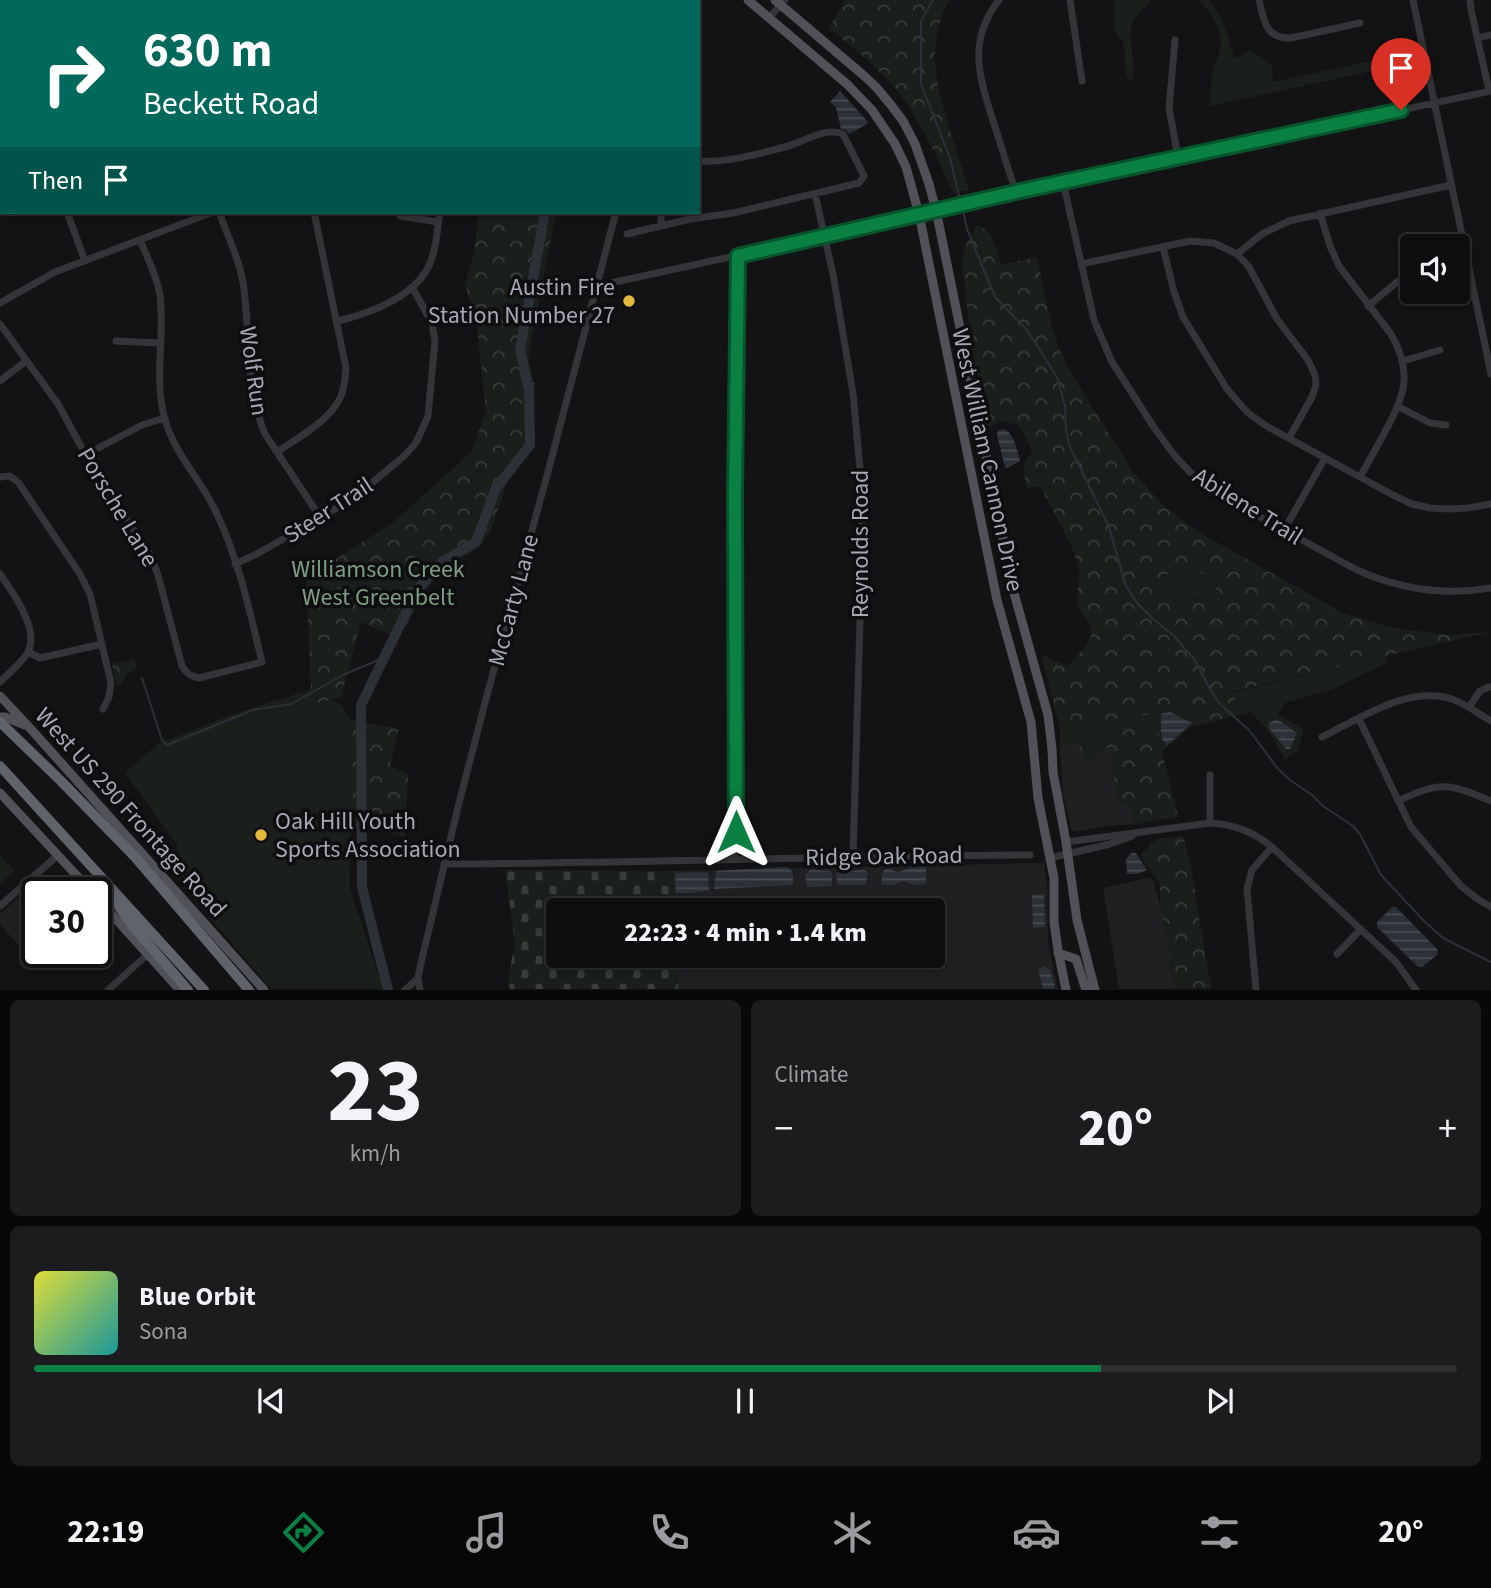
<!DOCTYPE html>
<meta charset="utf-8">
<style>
body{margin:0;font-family:"Source Sans 3",sans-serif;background:#1c1c1e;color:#f1f3f6;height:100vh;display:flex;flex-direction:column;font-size:26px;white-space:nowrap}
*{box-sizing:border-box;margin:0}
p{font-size:23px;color:#9b9c9f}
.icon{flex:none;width:38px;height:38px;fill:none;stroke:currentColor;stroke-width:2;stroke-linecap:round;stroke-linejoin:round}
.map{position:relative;height:990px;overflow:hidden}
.drawer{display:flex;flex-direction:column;gap:10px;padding:10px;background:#080809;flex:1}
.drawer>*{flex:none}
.hud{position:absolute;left:0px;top:0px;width:700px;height:214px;box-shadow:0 4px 10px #0003,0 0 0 2px #2e2e30;background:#00695c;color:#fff;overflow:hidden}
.buttons{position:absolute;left:1400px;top:234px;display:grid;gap:14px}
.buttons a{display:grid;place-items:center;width:70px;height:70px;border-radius:7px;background:#0e0e10;box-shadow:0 4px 10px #0003,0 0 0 2px #2e2e30;font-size:35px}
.speed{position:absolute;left:21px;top:877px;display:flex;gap:14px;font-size:35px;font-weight:700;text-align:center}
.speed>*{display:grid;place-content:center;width:91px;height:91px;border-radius:50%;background:#0e0e10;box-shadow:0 4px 10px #0003,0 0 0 2px #2e2e30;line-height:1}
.speed .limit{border:4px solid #111;border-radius:10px;background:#fff;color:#111}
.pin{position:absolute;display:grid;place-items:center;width:60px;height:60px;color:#fff;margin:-72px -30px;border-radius:50% 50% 50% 0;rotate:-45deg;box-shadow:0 0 7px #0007}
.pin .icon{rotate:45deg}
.me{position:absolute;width:77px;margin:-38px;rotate:0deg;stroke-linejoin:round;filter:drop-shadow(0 0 5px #0008)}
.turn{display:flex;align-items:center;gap:24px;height:147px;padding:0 28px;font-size:32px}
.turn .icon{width:91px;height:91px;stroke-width:2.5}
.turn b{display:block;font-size:49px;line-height:60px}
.then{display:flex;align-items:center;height:66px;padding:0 28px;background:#0003;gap:14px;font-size:26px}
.big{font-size:52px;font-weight:800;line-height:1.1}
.drawer .tile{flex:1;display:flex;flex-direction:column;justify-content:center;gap:10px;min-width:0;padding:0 24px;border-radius:10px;background:#1c1c1e}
.drawer .dial{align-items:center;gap:0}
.dial b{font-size:91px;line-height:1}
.song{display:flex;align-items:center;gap:21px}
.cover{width:84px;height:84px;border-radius:10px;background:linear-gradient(135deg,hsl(60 70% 55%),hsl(180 70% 35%))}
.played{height:7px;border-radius:4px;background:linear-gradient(90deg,#0b8043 75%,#2e2e30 75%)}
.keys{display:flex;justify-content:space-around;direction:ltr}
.heat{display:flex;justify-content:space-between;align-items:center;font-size:38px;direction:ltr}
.drawer .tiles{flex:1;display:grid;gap:10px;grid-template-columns:1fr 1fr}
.tile:last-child{grid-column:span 2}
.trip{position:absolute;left:546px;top:898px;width:399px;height:70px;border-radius:7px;background:#0e0e10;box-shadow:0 4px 10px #0003,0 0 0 2px #2e2e30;font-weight:800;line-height:70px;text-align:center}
.tabs{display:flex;height:112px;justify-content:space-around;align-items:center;background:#060606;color:#9b9c9f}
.tabs .icon{width:49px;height:49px}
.tabs .selected{color:#0b8043}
.tabs b{font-size:32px;color:#f1f3f6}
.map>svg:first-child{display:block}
.built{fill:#201f22}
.green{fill:#1a1f1b}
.forest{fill:url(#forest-crowns);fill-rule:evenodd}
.cemetery{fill:url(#cemetery-stones)}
.water{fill:url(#water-rules)}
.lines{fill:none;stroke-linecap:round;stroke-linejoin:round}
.stream{stroke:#2b3137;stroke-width:2}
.river{stroke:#2b3137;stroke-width:10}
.minor{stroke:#353539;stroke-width:7}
.major{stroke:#515258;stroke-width:9}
.highway{stroke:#61636a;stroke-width:10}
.route-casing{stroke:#07532c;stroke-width:18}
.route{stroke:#0b8043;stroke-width:12}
.poi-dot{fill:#e2b93d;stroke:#0e0e10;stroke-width:2.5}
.labels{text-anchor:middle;stroke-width:7;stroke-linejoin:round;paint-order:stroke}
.poi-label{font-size:24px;fill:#a6a9b4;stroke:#0e0e10;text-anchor:end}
.street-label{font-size:24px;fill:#a6a9b4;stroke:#0e0e10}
.park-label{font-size:24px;fill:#7e9e83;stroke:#0e0e10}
</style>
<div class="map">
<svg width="1491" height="990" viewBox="0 0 1491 990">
<defs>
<pattern id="forest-crowns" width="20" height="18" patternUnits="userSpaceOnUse" patternTransform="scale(1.75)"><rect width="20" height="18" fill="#1a1f1b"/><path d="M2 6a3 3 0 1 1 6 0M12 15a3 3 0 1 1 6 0" fill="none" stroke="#383d3a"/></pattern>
<pattern id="cemetery-stones" width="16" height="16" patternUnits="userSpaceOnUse" patternTransform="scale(1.75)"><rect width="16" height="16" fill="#1a1f1b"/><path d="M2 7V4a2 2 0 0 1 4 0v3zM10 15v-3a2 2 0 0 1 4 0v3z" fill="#383d3a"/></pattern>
<pattern id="water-rules" width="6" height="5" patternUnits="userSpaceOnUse" patternTransform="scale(1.75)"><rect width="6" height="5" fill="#2b3137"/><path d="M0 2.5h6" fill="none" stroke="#474c52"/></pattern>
</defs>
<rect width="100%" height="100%" fill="#131315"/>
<path class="built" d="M 1106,732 L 1144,823 L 1109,826 L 1072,832 L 1063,795 L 1060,747 Z
M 1044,863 L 1047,882 L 1048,942 L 1058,989 L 678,989 L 676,956 L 933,956 L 933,910 L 675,910 L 673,871 Z
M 1152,877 L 1159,901 L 1168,944 L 1173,989 L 1119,989 L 1103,888 Z
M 40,878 L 53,892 L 37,892 L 37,952 L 39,952 L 31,960 L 0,924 L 0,914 Z"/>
<path class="green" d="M 1114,0 L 1151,0 C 1145,7 1137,14 1133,22 C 1125,41 1139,61 1131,82 C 1121,70 1127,57 1123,43 C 1121,37 1116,35 1114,29 C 1112,19 1117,10 1114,0 Z
M 1199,0 L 1209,0 C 1223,17 1228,36 1234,57 L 1239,57 L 1249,50 L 1251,50 L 1272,66 L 1273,82 L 1412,52 L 1414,62 L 1210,106 C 1210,94 1211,83 1213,72 C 1214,64 1218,58 1220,50 C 1223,30 1213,13 1199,0 Z
M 957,152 L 969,190 L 953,193 L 935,153 L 944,156 L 955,156 Z
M 1180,568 C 1195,569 1206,573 1216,585 L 1215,593 C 1197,600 1200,598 1182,597 C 1176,597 1170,601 1165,600 C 1162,599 1157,597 1155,594 C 1148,582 1172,571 1180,568 Z
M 1385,656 L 1387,663 L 1335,688 L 1285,703 L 1278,714 L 1304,730 L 1297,752 L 1285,759 C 1278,748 1272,734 1263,725 C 1252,712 1240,706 1230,693 Z
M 312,689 L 340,704 L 352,720 L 350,889 L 383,989 L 271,989 L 161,861 L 178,846 L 125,773 L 158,744 L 233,714 Z
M 1190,705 L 1193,723 L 1195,726 L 1189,728 L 1162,752 L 1159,732 L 1137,722 L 1060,747 L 1060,728 L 1158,713 Z
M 0,855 L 15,871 L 0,884 Z"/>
<path class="forest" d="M 845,0 L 949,0 C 921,54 941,98 957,152 L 955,156 L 944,156 L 935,153 C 922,129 909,104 891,83 C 872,63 850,45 829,28 Z
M 479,212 L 556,212 L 528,357 L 535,385 L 534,414 L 529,445 L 507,484 L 490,532 L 479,548 L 446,567 L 432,582 L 398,638 L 361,622 L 341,697 L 289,710 L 311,689 L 306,578 L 394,522 L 472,451 L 486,411 L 477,328 L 465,284 L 474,254 Z
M 976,226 C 994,228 996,250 1001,265 L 1037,257 L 1051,324 L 1059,348 L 1072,375 L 1133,472 L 1165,507 L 1202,534 L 1343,613 L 1394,628 L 1449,635 L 1490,632 L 1230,692 L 1240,705 L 1251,712 L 1195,726 L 1187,719 L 1189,705 L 1158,713 L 1060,728 L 1041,654 L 1064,665 L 1069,665 C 1075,658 1090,643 1091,635 C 1094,622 1081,616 1079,606 C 1075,593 1081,580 1079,568 C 1074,545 1052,510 1041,488 L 1035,486 L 1027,488 C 1023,471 1020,465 1033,452 L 1019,425 L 1002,421 L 992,426 L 987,426 L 972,349 L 962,262 L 966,245 ZM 1180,568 C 1195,569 1206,573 1216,585 L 1215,592 L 1198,599 L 1181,597 L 1162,600 C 1142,586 1166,573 1180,568 Z
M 134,659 L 137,669 L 127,674 L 120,686 L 116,684 L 112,664 Z
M 1157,719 L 1162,752 L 1178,817 L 1135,824 L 1132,810 L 1130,807 L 1123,806 L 1119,803 L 1113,772 L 1113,750 L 1110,747 C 1096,749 1105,760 1085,762 L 1078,742 L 1137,722 Z
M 352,720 L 399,729 L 390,766 L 408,774 L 405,837 L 351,824 Z
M 1183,836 L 1191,867 L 1211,989 L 1173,989 L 1168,944 L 1160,908 L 1160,884 L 1142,858 L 1141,854 L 1157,839 Z"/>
<path class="cemetery" d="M 505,870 L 673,871 L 675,910 L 558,910 L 558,956 L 676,956 L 678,989 L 510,989 L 508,979 L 515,942 Z"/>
<path class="water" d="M 840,91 L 868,122 L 867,124 L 849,134 L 846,130 L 841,129 L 836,107 L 830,102 Z
M 1003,429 C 1014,432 1017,450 1020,461 L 1007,468 L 1005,467 L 997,435 L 998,431 Z
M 1170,712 L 1192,723 L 1166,746 L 1165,742 L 1163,742 L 1161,731 L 1161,714 Z
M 1275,720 L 1280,721 L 1297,733 L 1290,749 L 1286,749 L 1268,727 L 1269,723 Z
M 1131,853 L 1136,853 L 1147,870 L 1137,874 L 1127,874 L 1126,859 Z
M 785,867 C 795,869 793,877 793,885 L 714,889 L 716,871 Z
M 926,867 L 926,883 C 919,887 910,885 904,881 C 897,884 889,888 881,884 L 883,871 L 888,869 L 898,872 L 910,868 Z
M 810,870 L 830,871 L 832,873 L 832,886 L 807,887 L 805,875 Z
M 864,870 L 868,873 L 866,885 L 838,885 L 836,875 L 838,872 Z
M 708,872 L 709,890 L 692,893 L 676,893 L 675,873 Z
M 1044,894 L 1045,927 L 1033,928 L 1032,895 Z
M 1392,907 L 1396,907 L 1437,949 L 1438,954 L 1422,967 L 1417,966 L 1377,927 L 1377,922 Z
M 1044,967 L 1050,970 L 1055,987 L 1052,989 L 1043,989 L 1038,969 Z"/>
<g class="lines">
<path class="stream" d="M 933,0 L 921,21 L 921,84 L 950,158 L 960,200
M 962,206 L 967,229 L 995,297 L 1027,330 L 1057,377 L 1065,406 L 1066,430 L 1070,447 L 1109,527 L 1126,586 L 1137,603 L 1152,618 L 1173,635 L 1194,659 L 1210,689 L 1221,705 L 1249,730 L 1278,769 L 1290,780 L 1312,795 L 1323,806 L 1353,826 L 1360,834 L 1381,875 L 1424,921 L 1443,938 L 1491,962
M 142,678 L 162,740 L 167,745 L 253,710 L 291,704 L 345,674 L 383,658"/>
<path class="river" d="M 532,0 L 532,2
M 388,990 L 362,887 L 361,705 L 417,590 L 442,562 L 476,542 L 496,488 L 530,445 L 529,390 L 520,350 L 545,212"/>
<path class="minor" d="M 123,0 L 125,2
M 301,0 L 303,2
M 999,0 C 966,42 980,79 994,124 C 1002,147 1008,170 1016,192
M 1070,0 L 1082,81
M 1259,0 C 1264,20 1265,39 1291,38 L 1360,23
M 1413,0 L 1491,374
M 1470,0 L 1471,10 L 1489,91
M 426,2 L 427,0
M 670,2 L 671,0
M 769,18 L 785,0
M 1477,38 L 1491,35
M 1175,40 L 1169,108 L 1178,157
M 0,121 L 2,120
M 1063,182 L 1094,320 L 1112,362 L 1155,429 L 1175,456 L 1191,473 L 1227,499 L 1355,569 C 1398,589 1444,596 1491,588
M 815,194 L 833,274 L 853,393 L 862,490 L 862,554 L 853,856
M 0,209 L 2,208
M 67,212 L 85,261
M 219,212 C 228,237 241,263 244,289 C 250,338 246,389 265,434 L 320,517
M 661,212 L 661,226
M 1320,213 L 1330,246 L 1339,266 L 1391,334 C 1412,371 1406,393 1387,428 C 1378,445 1369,461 1360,477
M 400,216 L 438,222
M 627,234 L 690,219 L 733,213 L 859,183 L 864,176 L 843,134 C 825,126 802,143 785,147 C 757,154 727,163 698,161
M 1163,247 L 1174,292 L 1183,317 L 1227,389 L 1248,413 L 1268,427 L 1325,458 L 1393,495 L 1412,504 L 1430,508 L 1449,509 L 1468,508 L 1491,504
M 1237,254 L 1262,234 L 1289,221 L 1451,185
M 1081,264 L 1190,241 L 1214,243 L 1237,254 L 1249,267 L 1277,319 L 1308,360 L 1315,375 L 1316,385 L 1312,397 L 1289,438
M 597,286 L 794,243 L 1016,192 L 1491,91
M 0,303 L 55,272 L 213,212
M 1368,306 L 1397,282 L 1412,275
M 338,321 C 371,313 418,296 431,261 C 437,246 437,228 440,212
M 0,324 L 58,404 L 95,472 L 151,556 L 158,575 L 182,666 C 186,673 191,677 199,678 L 262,662 C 250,612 239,561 217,514 C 202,480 174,455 164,416 C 154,376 165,335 160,295 C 157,276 147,257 140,240
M 116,341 L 159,343
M 1403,361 L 1440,350
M 0,381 L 26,361
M 1399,407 L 1430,423 L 1446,425
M 277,452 C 298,438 332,419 341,396 C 345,387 345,377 346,368 L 314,212
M 85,455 L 142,425 L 165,418
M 0,477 L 10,476 L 18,482 L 80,574 L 90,594 L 111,683 L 109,697 L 103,709
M 1284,530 L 1325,458
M 235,564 L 257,554 L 354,498 L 404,456 L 416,443 L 428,416 L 435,341 L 432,323 L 412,287
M 0,574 C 13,593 41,630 27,654 C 20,664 9,673 0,682
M 28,652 L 40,658 L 102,644
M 1469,707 L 1480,691 L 1489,687
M 1359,719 L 1411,827 L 1461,886 L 1479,900 L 1491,907
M 1322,737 C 1361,718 1408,685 1452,699 C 1466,704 1479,714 1491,721
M 1398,801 C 1441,781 1448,783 1491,801
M 1210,823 L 1210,775
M 1066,842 L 1210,823 C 1233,824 1254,832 1272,847 L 1396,962 L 1416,990
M 1050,858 L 1110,844 L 1132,836
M 735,859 L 735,495 L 738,256
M 444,864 C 639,863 835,856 1030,855
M 0,906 L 58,855
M 1337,954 L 1361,929
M 108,990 L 148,954
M 405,990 L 418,978
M 420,990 L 418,978 L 421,963 L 459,803 L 486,699 L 549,468 L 616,212
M 1256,990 L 1247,889 L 1252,870 L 1272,847"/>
<path class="major" d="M 748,0 L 848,85 L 872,110 L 895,144 L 906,167 L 919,214 L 997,600 L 1031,722 L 1038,798 L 1054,878 L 1054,922 L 1058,950 L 1066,990
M 775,0 L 862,74 L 876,87 L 891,105 L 903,121 L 915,144 L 929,184 L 936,210 L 1014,593 L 1048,715 L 1052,749 L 1053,772 L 1066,842 L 1077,920 L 1095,990
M 0,696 L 29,727 L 264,990
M 0,717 L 5,717 L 25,725
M 0,793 L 92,892
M 96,897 L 180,990
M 1058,953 L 1076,959 L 1086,990"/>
<path class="highway" d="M 0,722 L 61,781 L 135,857 L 249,990
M 0,766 L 204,990
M 106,888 L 131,924 L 188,990"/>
</g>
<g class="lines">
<defs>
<path id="route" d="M 736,832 L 735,495 L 738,256 L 1016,192 L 1401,110"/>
</defs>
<use href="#route" class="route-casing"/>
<use href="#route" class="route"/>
</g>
<g class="poi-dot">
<circle cx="629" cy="301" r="7"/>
<circle cx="261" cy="835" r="7"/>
</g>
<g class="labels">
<g class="poi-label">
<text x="615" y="295">Austin Fire<tspan x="615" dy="28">Station Number 27</tspan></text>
<text x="275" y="829" text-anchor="start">Oak Hill Youth<tspan x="275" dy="28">Sports Association</tspan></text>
</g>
<g class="street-label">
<text transform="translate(254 371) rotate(82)" y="8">Wolf Run</text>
<text transform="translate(988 460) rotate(78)" y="8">West William Cannon Drive</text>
<text transform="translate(1248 506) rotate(32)" y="8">Abilene Trail</text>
<text transform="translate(118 507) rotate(59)" y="8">Porsche Lane</text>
<text transform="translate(328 510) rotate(-33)" y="8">Steer Trail</text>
<text transform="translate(860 544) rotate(-90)" y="8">Reynolds Road</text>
<text transform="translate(513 600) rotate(-75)" y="8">McCarty Lane</text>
<text transform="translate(131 812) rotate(48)" y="8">West US 290 Frontage Road</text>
<text transform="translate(884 856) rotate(-1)" y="8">Ridge Oak Road</text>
</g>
<g class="park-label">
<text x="378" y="577">Williamson Creek<tspan x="378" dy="28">West Greenbelt</tspan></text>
</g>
</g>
</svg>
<div class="buttons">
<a><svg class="icon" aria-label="sound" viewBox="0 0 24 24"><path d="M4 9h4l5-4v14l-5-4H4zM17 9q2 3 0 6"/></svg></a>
</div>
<div class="speed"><div class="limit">30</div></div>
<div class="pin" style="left:1401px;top:110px;background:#d93025"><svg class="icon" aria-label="arrive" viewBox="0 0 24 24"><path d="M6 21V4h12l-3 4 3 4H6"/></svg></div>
<svg class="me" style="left:736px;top:832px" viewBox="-20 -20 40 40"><path d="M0-17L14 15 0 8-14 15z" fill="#0b8043" stroke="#fff" stroke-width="4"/></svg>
<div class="trip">22:23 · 4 min · 1.4 km</div>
<div class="hud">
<div class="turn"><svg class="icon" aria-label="right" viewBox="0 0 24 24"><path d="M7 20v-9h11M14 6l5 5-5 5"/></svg><div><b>630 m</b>Beckett Road</div></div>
<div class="then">Then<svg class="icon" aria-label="arrive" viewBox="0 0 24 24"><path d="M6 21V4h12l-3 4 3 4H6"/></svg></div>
</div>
</div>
<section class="drawer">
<div class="tiles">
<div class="tile dial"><b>23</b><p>km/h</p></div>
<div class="tile"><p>Climate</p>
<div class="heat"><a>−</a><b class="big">20°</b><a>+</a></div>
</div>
<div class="tile">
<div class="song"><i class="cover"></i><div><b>Blue Orbit</b><p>Sona</p></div></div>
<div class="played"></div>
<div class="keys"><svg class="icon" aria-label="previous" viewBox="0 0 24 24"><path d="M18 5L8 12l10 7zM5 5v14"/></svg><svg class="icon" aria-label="pause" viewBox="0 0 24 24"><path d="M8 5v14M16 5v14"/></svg><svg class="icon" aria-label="next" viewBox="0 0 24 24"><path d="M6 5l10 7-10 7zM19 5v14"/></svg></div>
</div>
</div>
</section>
<nav class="tabs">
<b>22:19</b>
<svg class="icon selected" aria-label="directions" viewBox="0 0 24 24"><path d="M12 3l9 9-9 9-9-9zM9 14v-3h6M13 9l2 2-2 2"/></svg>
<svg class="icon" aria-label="music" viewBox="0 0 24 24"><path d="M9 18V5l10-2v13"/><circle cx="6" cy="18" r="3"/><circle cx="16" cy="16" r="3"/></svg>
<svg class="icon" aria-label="phone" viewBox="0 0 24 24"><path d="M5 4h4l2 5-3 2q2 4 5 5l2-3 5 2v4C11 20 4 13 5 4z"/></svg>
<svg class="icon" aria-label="climate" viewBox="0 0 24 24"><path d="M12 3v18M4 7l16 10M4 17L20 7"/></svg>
<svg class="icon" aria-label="car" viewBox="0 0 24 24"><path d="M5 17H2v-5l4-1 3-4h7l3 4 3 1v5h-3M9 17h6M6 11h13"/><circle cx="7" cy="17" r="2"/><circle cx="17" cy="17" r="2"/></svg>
<svg class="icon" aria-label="filters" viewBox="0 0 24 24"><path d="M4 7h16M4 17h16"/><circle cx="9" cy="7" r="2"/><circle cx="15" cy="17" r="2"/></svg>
<b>20°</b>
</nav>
